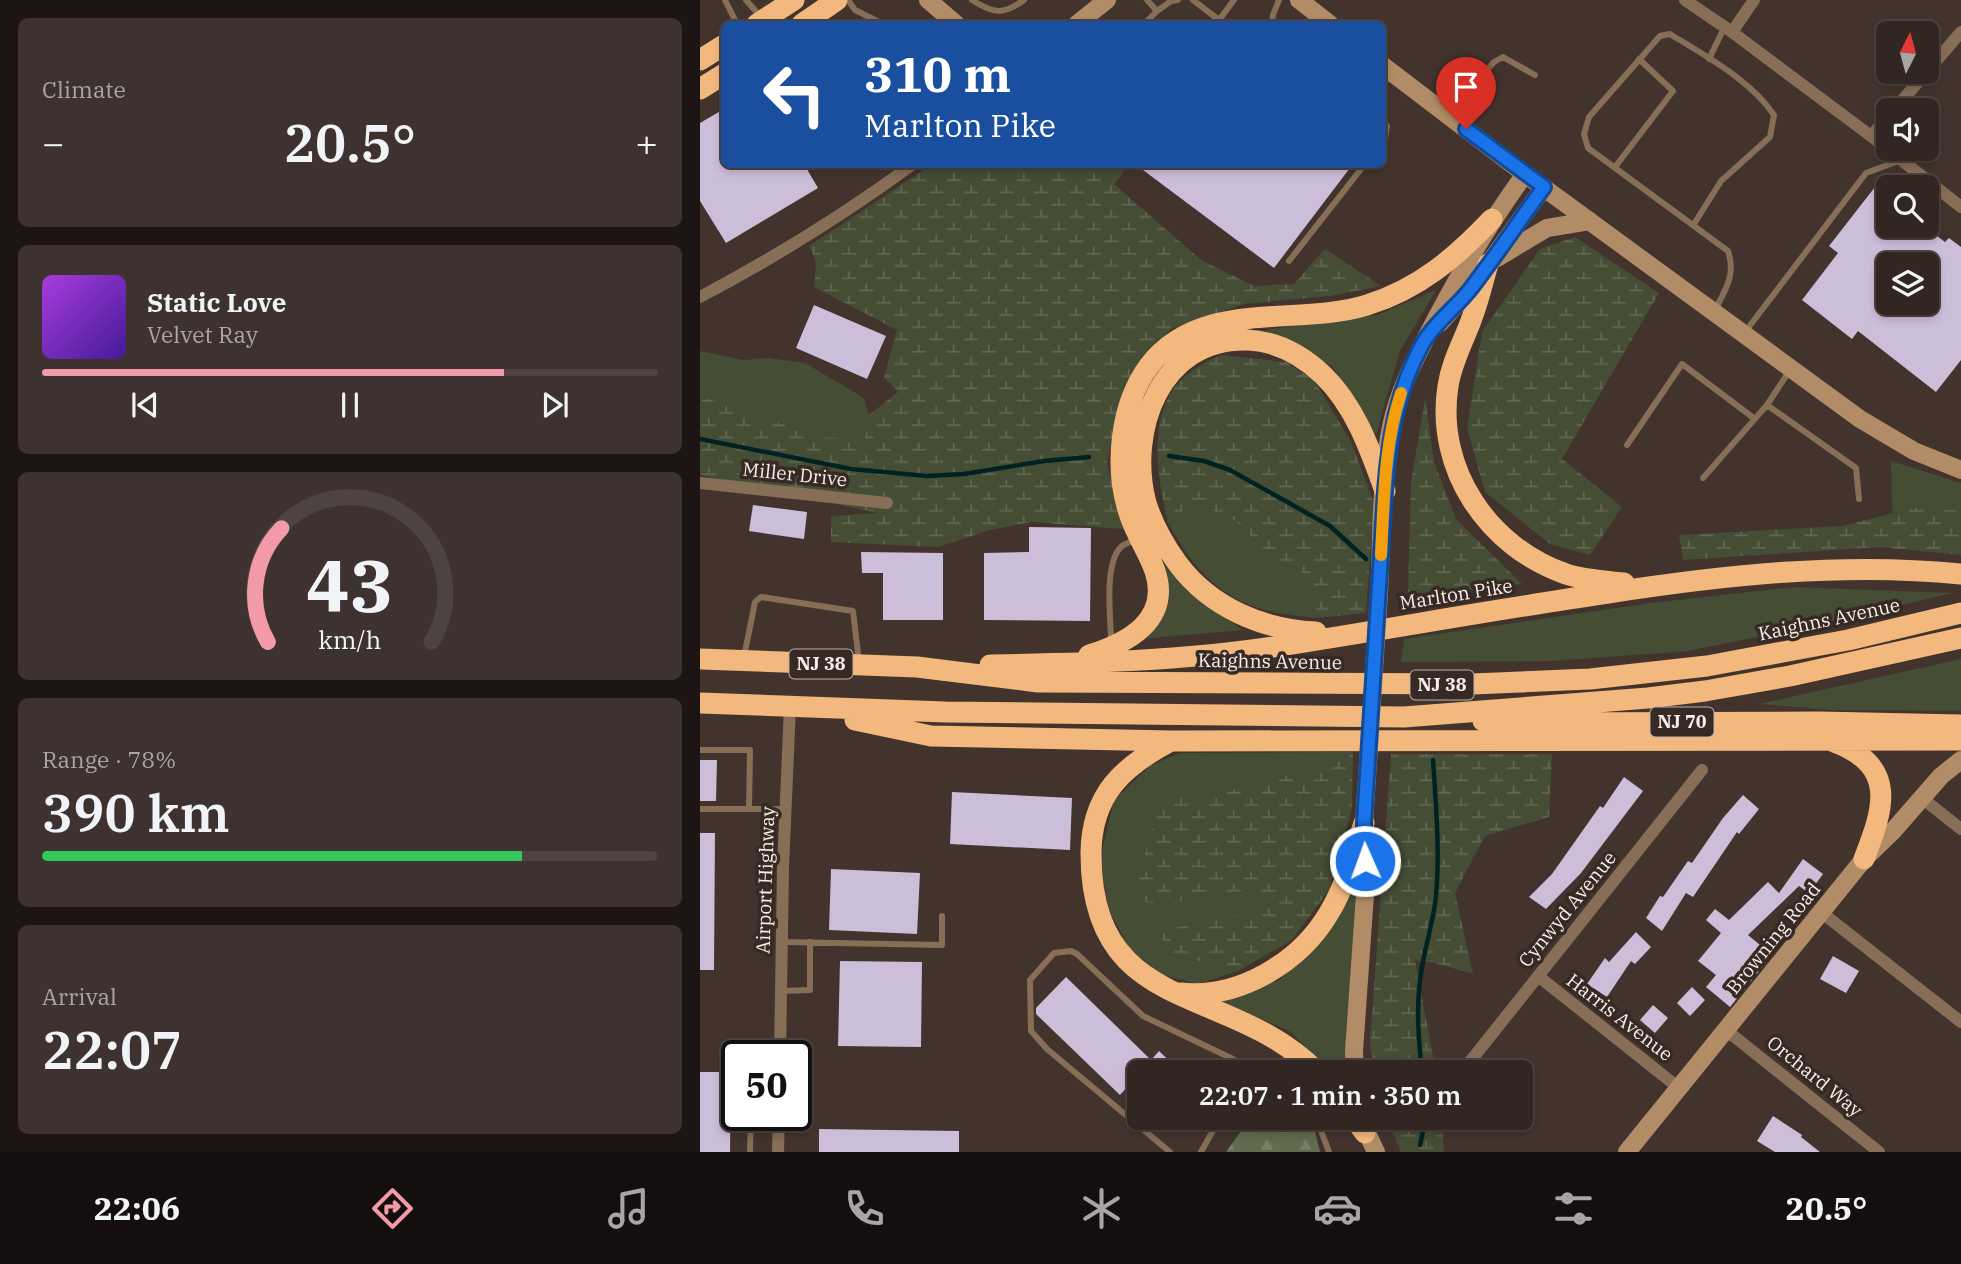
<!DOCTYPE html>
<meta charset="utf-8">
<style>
body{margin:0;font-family:"IBM Plex Serif",serif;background:#3d322f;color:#f1f3f6;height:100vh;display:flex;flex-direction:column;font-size:26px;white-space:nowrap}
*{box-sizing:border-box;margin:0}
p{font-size:23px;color:#a8a5a5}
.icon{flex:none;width:38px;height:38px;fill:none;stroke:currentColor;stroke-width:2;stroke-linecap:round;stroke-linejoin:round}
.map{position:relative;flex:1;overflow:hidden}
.details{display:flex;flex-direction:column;gap:18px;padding:18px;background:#1c1513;width:700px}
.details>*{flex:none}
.hud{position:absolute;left:21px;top:21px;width:665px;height:147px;border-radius:10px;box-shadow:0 4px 10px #0003,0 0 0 2px #4d4340;background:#1a4fa0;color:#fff;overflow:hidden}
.needle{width:46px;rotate:6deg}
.controls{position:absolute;left:1176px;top:21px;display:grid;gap:14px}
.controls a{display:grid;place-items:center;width:63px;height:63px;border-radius:10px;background:#322622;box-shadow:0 4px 10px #0003,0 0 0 2px #4d4340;font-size:35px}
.speed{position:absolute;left:21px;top:1040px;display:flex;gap:14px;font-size:35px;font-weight:700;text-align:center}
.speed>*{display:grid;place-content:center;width:91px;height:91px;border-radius:50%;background:#322622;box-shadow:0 4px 10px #0003,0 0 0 2px #4d4340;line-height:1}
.speed .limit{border:4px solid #111;border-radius:10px;background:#fff;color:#111}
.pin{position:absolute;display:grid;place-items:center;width:60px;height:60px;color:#fff;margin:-72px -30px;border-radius:50% 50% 50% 0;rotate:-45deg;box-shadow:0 0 7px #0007}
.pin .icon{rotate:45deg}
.me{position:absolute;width:77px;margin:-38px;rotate:358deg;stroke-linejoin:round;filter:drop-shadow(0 0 5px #0008)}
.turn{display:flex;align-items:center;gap:24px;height:147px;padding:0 28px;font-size:32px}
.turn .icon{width:91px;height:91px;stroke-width:2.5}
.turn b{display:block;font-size:49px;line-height:60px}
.big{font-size:52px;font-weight:600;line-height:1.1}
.details .widget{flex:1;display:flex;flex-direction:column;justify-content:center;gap:10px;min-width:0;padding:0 24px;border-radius:10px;background:#3d322f}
.details .dial{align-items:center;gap:0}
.dial svg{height:182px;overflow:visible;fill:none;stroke:#4d4340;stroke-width:7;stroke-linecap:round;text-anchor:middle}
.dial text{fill:#f1f3f6;stroke:none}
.song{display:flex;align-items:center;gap:21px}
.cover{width:84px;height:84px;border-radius:10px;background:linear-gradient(135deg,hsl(280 70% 55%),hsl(260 70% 35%))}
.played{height:7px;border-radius:4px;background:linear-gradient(90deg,#f39aa8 75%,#4d4340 75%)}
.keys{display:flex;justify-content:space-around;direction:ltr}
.heat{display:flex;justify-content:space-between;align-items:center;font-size:38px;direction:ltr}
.charge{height:10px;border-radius:5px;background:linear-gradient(90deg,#34c759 78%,#4d4340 0)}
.trip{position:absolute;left:427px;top:1060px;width:406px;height:70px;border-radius:10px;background:#322622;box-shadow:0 4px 10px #0003,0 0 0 2px #4d4340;font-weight:600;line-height:70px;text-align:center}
.tab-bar{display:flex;height:112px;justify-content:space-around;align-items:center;background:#140f0e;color:#a8a5a5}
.tab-bar .icon{width:49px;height:49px}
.tab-bar .active{color:#f39aa8}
.tab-bar b{font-size:32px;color:#f1f3f6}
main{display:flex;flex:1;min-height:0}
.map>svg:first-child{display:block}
.green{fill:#464d35}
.forest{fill:url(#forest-firs)}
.wetland{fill:url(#wetland-marsh)}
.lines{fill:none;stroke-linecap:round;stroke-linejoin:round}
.stream{stroke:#022;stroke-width:4.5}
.building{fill:#ccbdd9;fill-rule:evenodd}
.lane{stroke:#866e57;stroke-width:6}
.street{stroke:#866e57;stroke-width:12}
.secondary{stroke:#b28c67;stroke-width:18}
.highway{stroke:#f3b87d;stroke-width:21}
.secondary-bridge{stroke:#b28c67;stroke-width:18}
.route-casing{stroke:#114b97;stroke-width:18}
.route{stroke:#1a73e8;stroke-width:12}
.slow{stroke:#f59e0b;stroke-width:12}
.labels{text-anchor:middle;stroke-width:7;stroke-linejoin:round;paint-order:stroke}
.shield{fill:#372923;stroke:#beb3ae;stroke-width:2}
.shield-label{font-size:18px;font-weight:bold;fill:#f8eeea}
.street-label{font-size:19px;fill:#f8eeea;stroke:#372923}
</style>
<main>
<section class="details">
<div class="widget"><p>Climate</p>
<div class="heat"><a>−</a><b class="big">20.5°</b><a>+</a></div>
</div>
<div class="widget">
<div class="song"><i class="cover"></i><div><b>Static Love</b><p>Velvet Ray</p></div></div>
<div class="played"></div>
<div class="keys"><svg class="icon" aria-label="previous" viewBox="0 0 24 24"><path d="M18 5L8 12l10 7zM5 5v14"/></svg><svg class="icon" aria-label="pause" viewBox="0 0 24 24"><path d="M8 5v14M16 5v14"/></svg><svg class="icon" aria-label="next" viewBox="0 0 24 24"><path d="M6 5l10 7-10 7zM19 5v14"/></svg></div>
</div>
<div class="widget dial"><svg viewBox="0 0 100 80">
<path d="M14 69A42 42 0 1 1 86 69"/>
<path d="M14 69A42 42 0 0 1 20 19" stroke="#f39aa8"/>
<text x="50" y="56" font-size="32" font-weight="700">43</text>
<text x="50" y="72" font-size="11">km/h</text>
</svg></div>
<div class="widget"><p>Range · 78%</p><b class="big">390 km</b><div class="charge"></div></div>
<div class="widget"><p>Arrival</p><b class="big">22:07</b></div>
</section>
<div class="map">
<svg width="1261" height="1152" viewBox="0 0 1261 1152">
<defs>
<pattern id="forest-firs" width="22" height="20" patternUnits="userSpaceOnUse" patternTransform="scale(1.75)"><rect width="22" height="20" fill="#626a4f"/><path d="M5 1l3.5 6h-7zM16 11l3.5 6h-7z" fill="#798068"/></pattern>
<pattern id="wetland-marsh" width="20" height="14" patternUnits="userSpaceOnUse" patternTransform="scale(1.75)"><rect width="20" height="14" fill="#464d35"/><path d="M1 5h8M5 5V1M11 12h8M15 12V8" fill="none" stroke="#616752"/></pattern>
</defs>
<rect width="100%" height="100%" fill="#42332d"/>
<path class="green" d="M 736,290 L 700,351 L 676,435 L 632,366 L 564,330 L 677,315 Z
M 0,351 L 44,360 L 68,358 L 105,363 L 164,398 L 169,415 L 165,439 L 121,437 L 0,396 Z
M 1191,461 L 1261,483 L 1261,513 L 1255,510 L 1192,506 Z
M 494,502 L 534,520 L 568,553 L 607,575 L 618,618 C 568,614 534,607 499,569 C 487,556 477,538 468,523 Z
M 464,565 L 483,586 L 543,630 L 441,639 C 473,612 472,603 464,565 Z
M 1094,587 L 1252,593 L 1130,622 L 988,651 L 854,661 L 701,662 L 704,639 L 951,603 Z
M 1261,659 L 1261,711 L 1131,710 L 1059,704 Z
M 653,752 L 636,763 L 504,797 L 461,795 L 460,905 L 556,890 L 563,911 L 464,931 L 460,952 L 538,971 L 498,984 L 460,974 L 430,949 L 409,911 L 400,860 L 414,800 L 451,765 L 480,753 Z
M 657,883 L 644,1073 L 630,1073 L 591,1032 L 520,1001 L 581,979 L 630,930 Z"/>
<path class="forest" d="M 550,1118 L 599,1118 L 615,1131 L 620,1152 L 526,1152 Z"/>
<path class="wetland" d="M 231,165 L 430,165 L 414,184 L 501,260 L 554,286 L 594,284 L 625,249 L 681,286 L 630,296 L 544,304 L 471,329 L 424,386 L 407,463 L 424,529 L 331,522 L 290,530 L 238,547 L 131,542 L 131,516 L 178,513 L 0,475 L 0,396 L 121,437 L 165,439 L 169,415 L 198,392 L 184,377 L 197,330 L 114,287 L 116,262 L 109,246 Z
M 875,237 L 959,293 L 862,459 L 922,507 L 890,555 L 850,544 L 785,492 L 767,428 L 782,332 L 840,249 Z
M 521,355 L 586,362 L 614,380 L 651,442 L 674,503 L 666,613 L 618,618 L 606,575 L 568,553 L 534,520 L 494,502 L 468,523 C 459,483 449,433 470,394 C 480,376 504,362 521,355 Z
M 725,398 L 734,462 L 756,519 L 822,584 L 708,597 L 711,483 Z
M 1192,506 L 1255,510 L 1261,513 L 1261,555 L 1180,547 L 983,560 L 979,535 L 1142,526 L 1193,513 Z
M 653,752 L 652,809 L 629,890 L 592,940 L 538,971 L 460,952 L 464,930 L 563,911 L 556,890 L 460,905 L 433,899 L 461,795 L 504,797 L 636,763 Z
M 691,754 L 852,754 L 849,817 L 785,836 L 755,893 L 773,974 L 735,963 L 715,960 L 736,1073 L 674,1073 L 670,1043 Z
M 687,1118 L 742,1118 L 744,1152 L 701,1152 Z"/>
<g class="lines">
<path class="stream" d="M 0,439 L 151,469 L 227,476 L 264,474 L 344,461 L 389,457
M 469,456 L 504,461 L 530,470 L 630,526 L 666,559
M 722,1073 C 719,1042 716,1012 720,981 C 723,952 733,925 736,896 C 740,851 736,805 733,760
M 720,1145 L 726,1118"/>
</g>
<path class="building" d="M 24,109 L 24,164 L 104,164 L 118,188 L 26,243 L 0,201 L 0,123 Z
M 435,164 L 653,164 L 574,268 Z
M 1175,187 L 1188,198 L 1188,226 L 1224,226 L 1245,242 L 1249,238 L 1261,247 L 1261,360 L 1236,392 L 1158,331 L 1152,339 L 1102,300 L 1138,253 L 1129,246 ZM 1188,264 L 1227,264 L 1227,303 L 1188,303 Z
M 114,305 L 186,336 L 167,379 L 96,348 Z
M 53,505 L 107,512 L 104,539 L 49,531 Z
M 329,527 L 391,528 L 390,621 L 284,620 L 284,553 L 329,552 Z
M 161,552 L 243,553 L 243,620 L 183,620 L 183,573 L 162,573 Z
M 0,760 L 17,760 L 16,801 L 0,801 Z
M 924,777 L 943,791 L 881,873 L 846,909 L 829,897 L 852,874 L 900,806 L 903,808 Z
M 252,792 L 372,798 L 370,850 L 250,844 Z
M 1043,795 L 1059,809 L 1039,834 L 1037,832 L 993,897 L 986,893 L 962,931 L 946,918 L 960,896 L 963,897 L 988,861 L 992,863 L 1023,818 Z
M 0,833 L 15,833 L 14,970 L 0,970 Z
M 1103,859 L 1123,874 L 1109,893 L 1099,886 L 1048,935 L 1072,955 L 1030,1007 L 1006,987 L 1016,975 L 998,961 L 1021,933 L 1006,920 L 1015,909 L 1029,920 L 1068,882 L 1079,893 Z
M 131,869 L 220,873 L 217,934 L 129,930 Z
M 936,932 L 951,947 L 935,964 L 931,961 L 907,997 L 887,984 L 905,958 L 909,962 Z
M 1133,956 L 1159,971 L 1146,993 L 1120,979 Z
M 140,961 L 222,962 L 221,1047 L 138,1046 Z
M 366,977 L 451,1060 L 459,1051 L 482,1073 L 439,1073 L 439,1090 L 431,1083 L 420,1095 L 336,1014 L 336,1008 Z
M 992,987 L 1005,1000 L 990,1016 L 977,1003 Z
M 953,1005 L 968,1018 L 955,1033 L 940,1020 Z
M 0,1072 L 31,1072 L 30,1152 L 0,1152 Z
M 1073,1116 L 1102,1135 L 1101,1137 L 1120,1152 L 1075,1152 L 1057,1141 Z
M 119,1129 L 259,1131 L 259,1152 L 119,1152 Z"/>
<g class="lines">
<path class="lane" d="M 25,0 L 37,24
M 46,0 L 60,16
M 148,0 L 155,10 L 183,24
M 272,0 C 294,14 303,15 324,0
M 493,0 L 519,20 L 534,0
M 457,11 L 471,1 L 478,0
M 444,24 L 457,11 L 447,0
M 572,24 L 573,15 L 579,0
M 1009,59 L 1024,28
M 682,86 L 691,74
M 749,114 L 794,62 L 803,57 L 835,75
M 682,120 L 687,126 L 685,139 L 682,143
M 915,167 L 973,91 L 939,59
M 994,224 L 1021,181 L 1070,137 L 1074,115 C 1052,81 1004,55 970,34 L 960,36 L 889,117 L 884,134 L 888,148 L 1028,251 C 1036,274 1026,289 1015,310
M 589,261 L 665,164
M 1045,332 L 1166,173 L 1201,160
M 1067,405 L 1156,468 L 1159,499
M 927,445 L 982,364 L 1055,419
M 1003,478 L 1067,405 L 1090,370
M 411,641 C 411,618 403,563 422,546 C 426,543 433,541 438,539
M 44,657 L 55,602 L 61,597 L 153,611 L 159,662
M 0,750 L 50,750 L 49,809
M 0,809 L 86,809
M 82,942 L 242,945 L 242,916
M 81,991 L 110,990 L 110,942
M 610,1118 L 620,1128 L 629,1152
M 50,1152 L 51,1115
M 470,1152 L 347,1049 L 331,1031 L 330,980 L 354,953 L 371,951 L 377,954 L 443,1016 L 533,1059 L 553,1073
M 501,1152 L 520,1118"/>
<path class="street" d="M 985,0 L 1032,32 L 1171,136 L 1261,207
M 1032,32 L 1054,0
M 1194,110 L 1261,32
M 1171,136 L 1188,117
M 0,297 C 74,258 145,214 213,164
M 0,483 L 187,503
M 1222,798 L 1261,829
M 1121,912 L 1261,1022
M 838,976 L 979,1088
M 1026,1030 L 1179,1152
M 80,1055 L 83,868 L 90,707
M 761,1073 L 1002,770
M 78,1152 L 79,1115"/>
<path class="secondary" d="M 228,0 L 256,24
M 599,0 L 630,24
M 377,24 L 407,0
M 682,65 L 825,174 L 1160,419 L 1214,451 L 1261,470
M 797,258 L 847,228 L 890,221
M 740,323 L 771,288 L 844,187
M 679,593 C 682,537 680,477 692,422 C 699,392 712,365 726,338 C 755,281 787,226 825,174
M 655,1073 L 654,1051 L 666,880 L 664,823 L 668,762
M 662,1122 L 676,1152
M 927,1152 L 1164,859 L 1193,831 L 1241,776 L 1261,760"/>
<path class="highway" d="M 57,24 L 94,0
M 102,24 L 137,0
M 0,60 L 24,45
M 0,89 L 24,74
M 788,264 C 783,281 779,299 773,315 C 765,339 752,360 748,386 C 735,469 788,547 866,574 C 884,580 904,581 924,583
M 616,632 C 564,630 511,608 478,564 C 464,545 453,525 446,503 C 427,431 460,338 547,340 C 576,341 602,355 623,375 C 655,406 670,449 685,491
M 389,655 C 428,643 471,620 455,571 C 448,551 435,533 429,513 C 414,467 420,405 449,366 C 501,298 596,327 667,305 C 719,289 756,257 792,219
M 0,659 L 217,667 L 338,682 L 773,684 L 890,679 L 1007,666 L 1148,640 L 1261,613
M 290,665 C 387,663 484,661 580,646 C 689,629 799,609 908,593 C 1025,575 1143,562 1261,574
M 0,703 L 245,712 L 704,717 L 948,698 L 1005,691 L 1090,676 L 1261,638
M 155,720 L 231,736 L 471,741 L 1261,740
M 783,721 L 830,723 L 1120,722 L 1261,725
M 469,742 C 422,767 392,795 391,852 C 390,1019 531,982 618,1073
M 1134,742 C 1198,766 1184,808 1164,859
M 481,993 C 540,999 600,962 629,913 C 646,885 654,853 664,823
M 654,1118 L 665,1133"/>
<path class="secondary-bridge" d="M 668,762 L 679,593"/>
</g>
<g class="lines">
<defs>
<path id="route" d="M 665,861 L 664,823 L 685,491 C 689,438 697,390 723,343 C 735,322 758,306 772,287 C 797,254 820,220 844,187 L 766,129"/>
</defs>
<use href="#route" class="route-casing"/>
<use href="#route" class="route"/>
<path class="slow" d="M 681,555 C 684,500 684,444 701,393"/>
</g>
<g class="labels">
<g class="shield">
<rect x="89.5" y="649.5" width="63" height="29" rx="5"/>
<rect x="710.5" y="670.5" width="63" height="29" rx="5"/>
<rect x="950.5" y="707.5" width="63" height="29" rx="5"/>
</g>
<g class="shield-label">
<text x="121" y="670">NJ 38</text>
<text x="742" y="691">NJ 38</text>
<text x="982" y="728">NJ 70</text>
</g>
<g class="street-label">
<text transform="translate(95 474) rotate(6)" y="7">Miller Drive</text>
<text transform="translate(756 594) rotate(-9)" y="7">Marlton Pike</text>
<text transform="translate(1129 619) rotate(-12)" y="7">Kaighns Avenue</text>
<text transform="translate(570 661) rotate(1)" y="7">Kaighns Avenue</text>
<text transform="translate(65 880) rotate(-88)" y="7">Airport Highway</text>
<text transform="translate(867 909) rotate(-51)" y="7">Cynwyd Avenue</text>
<text transform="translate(1073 938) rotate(-51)" y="7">Browning Road</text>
<text transform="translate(920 1017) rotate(38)" y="7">Harris Avenue</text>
<text transform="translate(1115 1076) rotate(39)" y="7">Orchard Way</text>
</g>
</g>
</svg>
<div class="controls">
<a><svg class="needle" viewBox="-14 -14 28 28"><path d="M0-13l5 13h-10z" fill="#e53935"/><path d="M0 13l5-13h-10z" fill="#a8a5a5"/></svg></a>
<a><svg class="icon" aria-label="sound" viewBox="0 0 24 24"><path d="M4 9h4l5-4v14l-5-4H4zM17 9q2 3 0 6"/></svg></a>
<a><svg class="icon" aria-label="search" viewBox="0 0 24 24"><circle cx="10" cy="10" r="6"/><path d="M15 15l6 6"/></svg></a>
<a><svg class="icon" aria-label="layers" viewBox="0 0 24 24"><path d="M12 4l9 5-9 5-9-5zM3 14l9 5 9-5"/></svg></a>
</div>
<div class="speed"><div class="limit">50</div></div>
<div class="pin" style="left:766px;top:129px;background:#d93025"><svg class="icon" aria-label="arrive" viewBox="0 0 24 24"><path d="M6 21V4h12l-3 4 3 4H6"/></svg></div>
<svg class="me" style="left:665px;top:861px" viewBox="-20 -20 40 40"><circle r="17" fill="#1a73e8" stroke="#fff" stroke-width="3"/><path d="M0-11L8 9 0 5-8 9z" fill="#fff"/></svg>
<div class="trip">22:07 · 1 min · 350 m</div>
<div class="hud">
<div class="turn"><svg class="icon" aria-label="left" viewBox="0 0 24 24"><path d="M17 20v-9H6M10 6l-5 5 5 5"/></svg><div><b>310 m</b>Marlton Pike</div></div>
</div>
</div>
</main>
<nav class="tab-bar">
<b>22:06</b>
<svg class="icon active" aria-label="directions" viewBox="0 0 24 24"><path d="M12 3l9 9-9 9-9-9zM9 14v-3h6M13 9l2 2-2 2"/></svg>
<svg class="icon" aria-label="music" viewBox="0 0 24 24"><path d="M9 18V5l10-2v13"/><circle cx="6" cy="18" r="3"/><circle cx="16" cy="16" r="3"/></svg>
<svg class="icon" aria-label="phone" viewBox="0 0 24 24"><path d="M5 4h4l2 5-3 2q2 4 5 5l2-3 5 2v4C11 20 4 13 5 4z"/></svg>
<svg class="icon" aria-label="climate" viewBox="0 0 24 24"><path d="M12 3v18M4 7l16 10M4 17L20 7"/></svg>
<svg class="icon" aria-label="car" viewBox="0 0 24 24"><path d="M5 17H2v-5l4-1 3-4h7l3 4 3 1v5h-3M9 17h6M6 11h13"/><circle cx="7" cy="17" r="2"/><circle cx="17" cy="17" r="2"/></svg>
<svg class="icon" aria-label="filters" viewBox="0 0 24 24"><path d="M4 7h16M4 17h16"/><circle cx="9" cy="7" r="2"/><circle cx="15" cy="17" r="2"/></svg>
<b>20.5°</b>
</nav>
